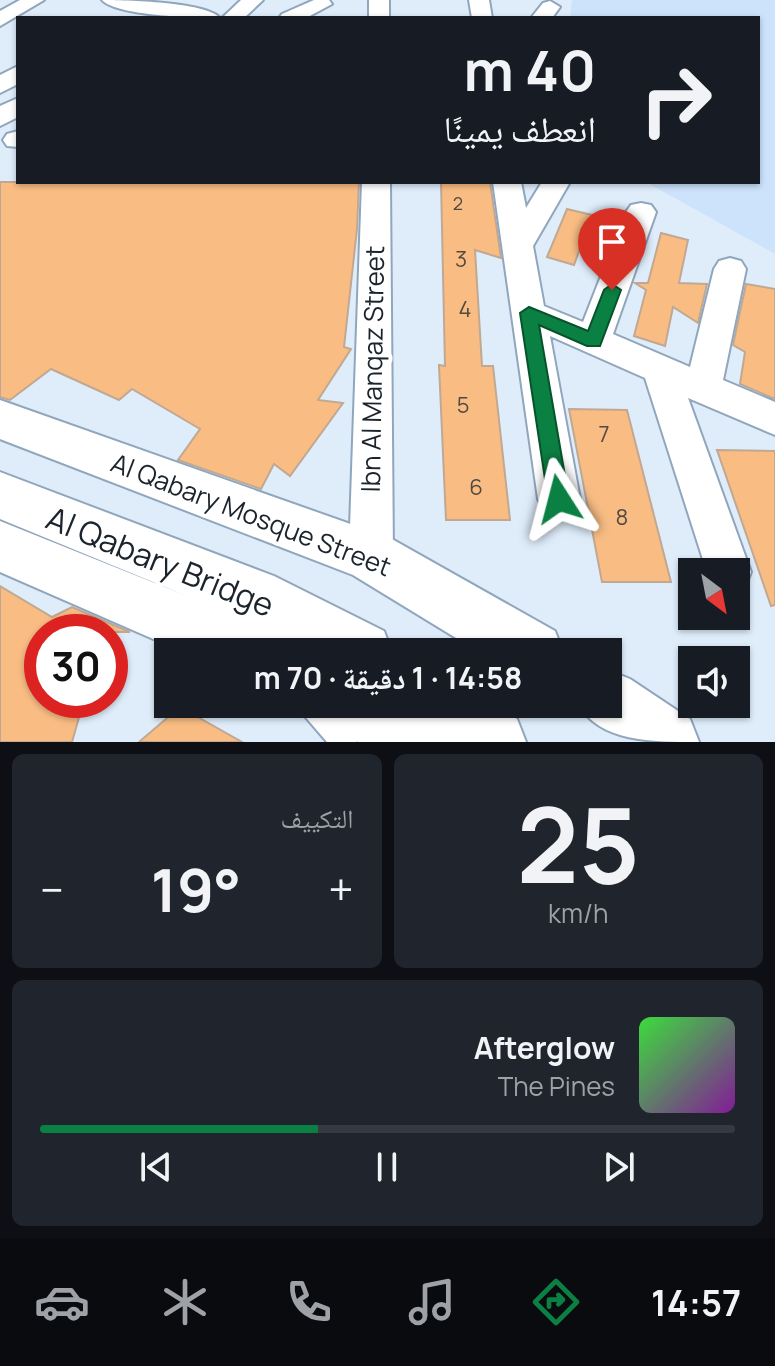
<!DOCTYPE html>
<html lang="ar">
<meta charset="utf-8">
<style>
body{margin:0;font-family:Manrope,"Noto Naskh Arabic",sans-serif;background:#20242c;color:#f1f3f6;direction:rtl;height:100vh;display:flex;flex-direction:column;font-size:30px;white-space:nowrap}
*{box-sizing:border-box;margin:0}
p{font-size:26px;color:#9ea1a6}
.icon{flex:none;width:44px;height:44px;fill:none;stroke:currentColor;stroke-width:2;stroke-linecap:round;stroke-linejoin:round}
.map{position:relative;height:742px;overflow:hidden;direction:ltr}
.panel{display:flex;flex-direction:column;gap:12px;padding:12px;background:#0d0f14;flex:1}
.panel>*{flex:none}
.top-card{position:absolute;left:16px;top:16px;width:744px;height:168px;border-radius:0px;box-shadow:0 2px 6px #0004;direction:rtl;background:#171b24;color:#f1f3f6;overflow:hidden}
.needle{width:52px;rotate:148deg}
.tools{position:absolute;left:678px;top:558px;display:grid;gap:16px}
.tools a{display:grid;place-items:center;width:72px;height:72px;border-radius:0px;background:#171b24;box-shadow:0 2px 6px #0004;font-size:40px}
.speed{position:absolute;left:24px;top:614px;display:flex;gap:16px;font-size:40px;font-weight:700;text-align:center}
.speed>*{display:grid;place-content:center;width:104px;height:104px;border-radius:50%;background:#171b24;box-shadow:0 2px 6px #0004;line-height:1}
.speed .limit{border:12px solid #d22;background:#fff;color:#111}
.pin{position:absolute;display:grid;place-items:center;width:68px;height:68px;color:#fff;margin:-82px -34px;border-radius:50% 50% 50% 0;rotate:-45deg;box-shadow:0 0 8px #0007}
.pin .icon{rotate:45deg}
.me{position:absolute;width:88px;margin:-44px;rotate:351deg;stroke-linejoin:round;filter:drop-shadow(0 0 6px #0008)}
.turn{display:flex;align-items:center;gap:28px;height:168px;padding:0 32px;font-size:36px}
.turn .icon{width:104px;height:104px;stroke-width:2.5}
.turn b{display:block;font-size:56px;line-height:68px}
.big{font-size:60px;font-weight:700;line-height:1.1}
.panel .tile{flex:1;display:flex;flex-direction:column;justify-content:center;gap:12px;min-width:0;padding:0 28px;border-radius:12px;background:#20242c}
.panel .dial{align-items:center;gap:0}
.dial b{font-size:104px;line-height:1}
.song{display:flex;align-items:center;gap:24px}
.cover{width:96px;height:96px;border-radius:12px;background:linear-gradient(135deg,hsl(120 70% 55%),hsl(290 70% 35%))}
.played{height:8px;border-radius:4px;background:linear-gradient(90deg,#0b8043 40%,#363941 40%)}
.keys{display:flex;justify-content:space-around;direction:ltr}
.heat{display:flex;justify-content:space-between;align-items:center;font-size:44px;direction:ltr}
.panel .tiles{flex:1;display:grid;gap:12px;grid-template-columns:1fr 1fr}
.tile:last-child{grid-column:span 2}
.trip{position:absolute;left:154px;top:638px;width:468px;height:80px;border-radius:0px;background:#171b24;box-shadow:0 2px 6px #0004;font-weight:700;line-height:80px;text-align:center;direction:rtl}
.menu{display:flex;height:128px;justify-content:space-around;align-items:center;background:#090b0e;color:#9ea1a6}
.menu .icon{width:56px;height:56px}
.menu .active{color:#0b8043}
.menu b{font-size:36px;color:#f1f3f6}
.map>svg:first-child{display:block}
.built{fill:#cce3fb}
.building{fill:#f9bd84;stroke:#c0a892;stroke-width:2}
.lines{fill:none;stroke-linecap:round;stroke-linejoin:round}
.lane-casing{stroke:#90a6bd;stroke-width:4}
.street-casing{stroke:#90a6bd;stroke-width:4}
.secondary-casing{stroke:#90a6bd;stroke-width:4}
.primary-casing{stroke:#90a6bd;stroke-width:4}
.lane{fill:#fff;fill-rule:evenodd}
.street{fill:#fff;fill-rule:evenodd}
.secondary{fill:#fff;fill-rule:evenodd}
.primary{fill:#fff;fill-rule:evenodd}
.route{fill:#0b8043;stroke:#07532c;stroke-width:2}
.labels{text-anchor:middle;stroke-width:8;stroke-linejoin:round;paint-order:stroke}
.far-number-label{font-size:18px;fill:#524a42}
.number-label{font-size:22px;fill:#524a42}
.street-label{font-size:26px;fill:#1b232c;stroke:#fff}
.near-street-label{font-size:32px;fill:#1b232c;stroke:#fff}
</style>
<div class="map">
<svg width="775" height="742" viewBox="0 0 775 742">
<rect width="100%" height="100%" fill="#dfedfb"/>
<path class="built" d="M 572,0 L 775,0 L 775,254 L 646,182 L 758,182 L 758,18 L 570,18 Z"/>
<path class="building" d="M 0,182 L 359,182 L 357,229 L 344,347 L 351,349 L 318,400 L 343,403 L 290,476 L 274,464 L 261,489 L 178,460 L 200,429 L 132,389 L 119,400 L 51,369 L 10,400 L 0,397 Z
M 441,182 L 490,182 L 501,258 L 475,250 L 482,366 L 493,366 L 510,520 L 446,520 L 439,365 L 445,366 Z
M 567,209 L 592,215 L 574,265 L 547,257 Z
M 661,233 L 688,240 L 679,283 L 707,284 L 698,323 L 673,307 L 665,346 L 634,336 L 646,290 L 635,283 L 648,283 Z
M 746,284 L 775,289 L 775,399 L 740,384 L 745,352 L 733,345 Z
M 569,409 L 627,410 L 671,582 L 602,582 Z
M 717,450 L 775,451 L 775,605 L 771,606 Z
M 0,586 L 52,617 L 72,607 L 130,632 L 42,632 L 42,700 L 84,700 L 72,742 L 0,742 Z
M 180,707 L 242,742 L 139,742 Z"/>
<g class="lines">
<defs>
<path id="lane" d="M 298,704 L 328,704 L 353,733 L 357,742 L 327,742 L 302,713 Z"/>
<path id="street" d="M 20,0 L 44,0 L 0,26 L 0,11 Z
M 102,0 C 125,0 207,2 220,18 C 197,18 116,16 102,0 Z
M 241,0 L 263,0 L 244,18 L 222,18 Z
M 314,0 L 329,0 L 332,4 L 306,18 L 279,18 L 282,14 Z
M 369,0 L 389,0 L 389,18 L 369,18 Z
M 469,0 L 489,0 L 492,18 L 472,18 Z
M 550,1 L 560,7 L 552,18 L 531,18 L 543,3 Z
M 18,66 L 18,84 L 0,93 L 0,75 Z
M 18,98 L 18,117 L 0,126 L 0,106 Z
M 18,131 L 18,147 L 7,146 L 3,140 L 7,134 Z
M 362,182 L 390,182 L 393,556 L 387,571 L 371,577 L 355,571 L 349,556 Z
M 493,182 L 521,182 L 526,208 L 542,182 L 570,182 L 533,246 L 544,306 L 583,322 L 626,212 L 631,205 L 641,203 L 651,205 L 656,212 L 613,334 L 690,367 L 714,269 L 719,261 L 730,258 L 741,261 L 746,269 L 723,380 L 775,402 L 775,435 L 688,398 L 751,572 L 745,587 L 736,591 L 736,572 L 707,572 L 645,378 L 550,336 L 580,499 L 574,512 L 559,518 L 544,512 L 538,499 Z"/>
<path id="secondary" d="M 0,400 L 390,538 L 555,631 L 563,652 L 479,652 L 353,575 L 0,439 Z
M 608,670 L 630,679 L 690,719 L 699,742 C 651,742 600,742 578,704 L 608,704 Z"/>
<path id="primary" d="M 0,472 L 274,576 L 384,631 L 392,652 L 303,652 L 275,638 L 281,652 L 183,652 L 0,572 L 0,521 L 187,596 L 0,519 Z
M 324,704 L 495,704 L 517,719 L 526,742 L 358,742 L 333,726 Z"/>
</defs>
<use href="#lane" class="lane-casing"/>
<use href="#street" class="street-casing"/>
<use href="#secondary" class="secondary-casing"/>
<use href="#primary" class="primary-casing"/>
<use href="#lane" class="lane"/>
<use href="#street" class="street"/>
<use href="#secondary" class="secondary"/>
<use href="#primary" class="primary"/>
</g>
<path class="route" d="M 612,284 L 621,290 L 600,346 L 587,346 L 539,325 L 569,499 L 566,506 L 559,508 L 551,506 L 548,499 L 520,313 L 529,307 L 588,331 L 604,290 Z"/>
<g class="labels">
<g class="far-number-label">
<text x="458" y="210">2</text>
</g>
<g class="number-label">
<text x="461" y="267">3</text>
<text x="465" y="317">4</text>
<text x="463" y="413">5</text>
<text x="604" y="442">7</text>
<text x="476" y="495">6</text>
<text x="622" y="525">8</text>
</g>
<g class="street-label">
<text transform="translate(373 369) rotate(-89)" y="9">Ibn Al Manqaz Street</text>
<text transform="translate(251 515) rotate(21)" y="9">Al Qabary Mosque Street</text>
</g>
<g class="near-street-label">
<text transform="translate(160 562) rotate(22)" y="11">Al Qabary Bridge</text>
</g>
</g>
</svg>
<div class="tools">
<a><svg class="needle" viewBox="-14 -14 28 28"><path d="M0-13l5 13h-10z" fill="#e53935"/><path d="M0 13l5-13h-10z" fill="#9ea1a6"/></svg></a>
<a><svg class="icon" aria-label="sound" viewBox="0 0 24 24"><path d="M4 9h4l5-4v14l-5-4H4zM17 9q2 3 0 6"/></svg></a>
</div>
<div class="speed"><div class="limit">30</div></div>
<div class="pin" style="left:612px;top:290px;background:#d93025"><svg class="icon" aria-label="arrive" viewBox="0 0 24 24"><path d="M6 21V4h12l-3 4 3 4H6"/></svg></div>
<svg class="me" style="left:559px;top:499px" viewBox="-20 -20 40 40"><path d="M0-17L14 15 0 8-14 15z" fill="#0b8043" stroke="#fff" stroke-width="4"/></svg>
<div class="trip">14:58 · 1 دقيقة · 70 m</div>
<div class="top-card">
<div class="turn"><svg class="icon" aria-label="right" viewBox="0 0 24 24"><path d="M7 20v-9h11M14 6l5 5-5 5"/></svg><div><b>40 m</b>انعطف يمينًا</div></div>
</div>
</div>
<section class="panel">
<div class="tiles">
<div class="tile dial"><b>25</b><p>km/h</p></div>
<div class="tile"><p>التكييف</p>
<div class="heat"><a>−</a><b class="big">19°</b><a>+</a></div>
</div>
<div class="tile">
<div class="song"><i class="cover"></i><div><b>Afterglow</b><p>The Pines</p></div></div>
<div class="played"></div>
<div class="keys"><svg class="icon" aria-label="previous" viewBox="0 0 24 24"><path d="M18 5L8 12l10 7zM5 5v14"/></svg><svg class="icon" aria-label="pause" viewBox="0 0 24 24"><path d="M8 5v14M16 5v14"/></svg><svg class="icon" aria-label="next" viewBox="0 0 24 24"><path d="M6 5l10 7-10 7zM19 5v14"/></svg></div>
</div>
</div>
</section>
<nav class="menu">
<b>14:57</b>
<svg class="icon active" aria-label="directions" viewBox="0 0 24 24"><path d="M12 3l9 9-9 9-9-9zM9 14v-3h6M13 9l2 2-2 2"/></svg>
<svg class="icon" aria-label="music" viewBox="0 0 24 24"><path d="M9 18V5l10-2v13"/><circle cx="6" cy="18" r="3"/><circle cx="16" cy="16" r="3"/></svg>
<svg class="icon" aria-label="phone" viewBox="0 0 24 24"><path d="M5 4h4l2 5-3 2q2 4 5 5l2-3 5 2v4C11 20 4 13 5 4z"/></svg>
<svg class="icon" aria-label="climate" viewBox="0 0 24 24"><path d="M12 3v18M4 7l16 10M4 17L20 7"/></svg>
<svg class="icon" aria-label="car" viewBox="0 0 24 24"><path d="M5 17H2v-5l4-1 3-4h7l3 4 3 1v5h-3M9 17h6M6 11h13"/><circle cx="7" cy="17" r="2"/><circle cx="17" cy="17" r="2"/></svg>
</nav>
